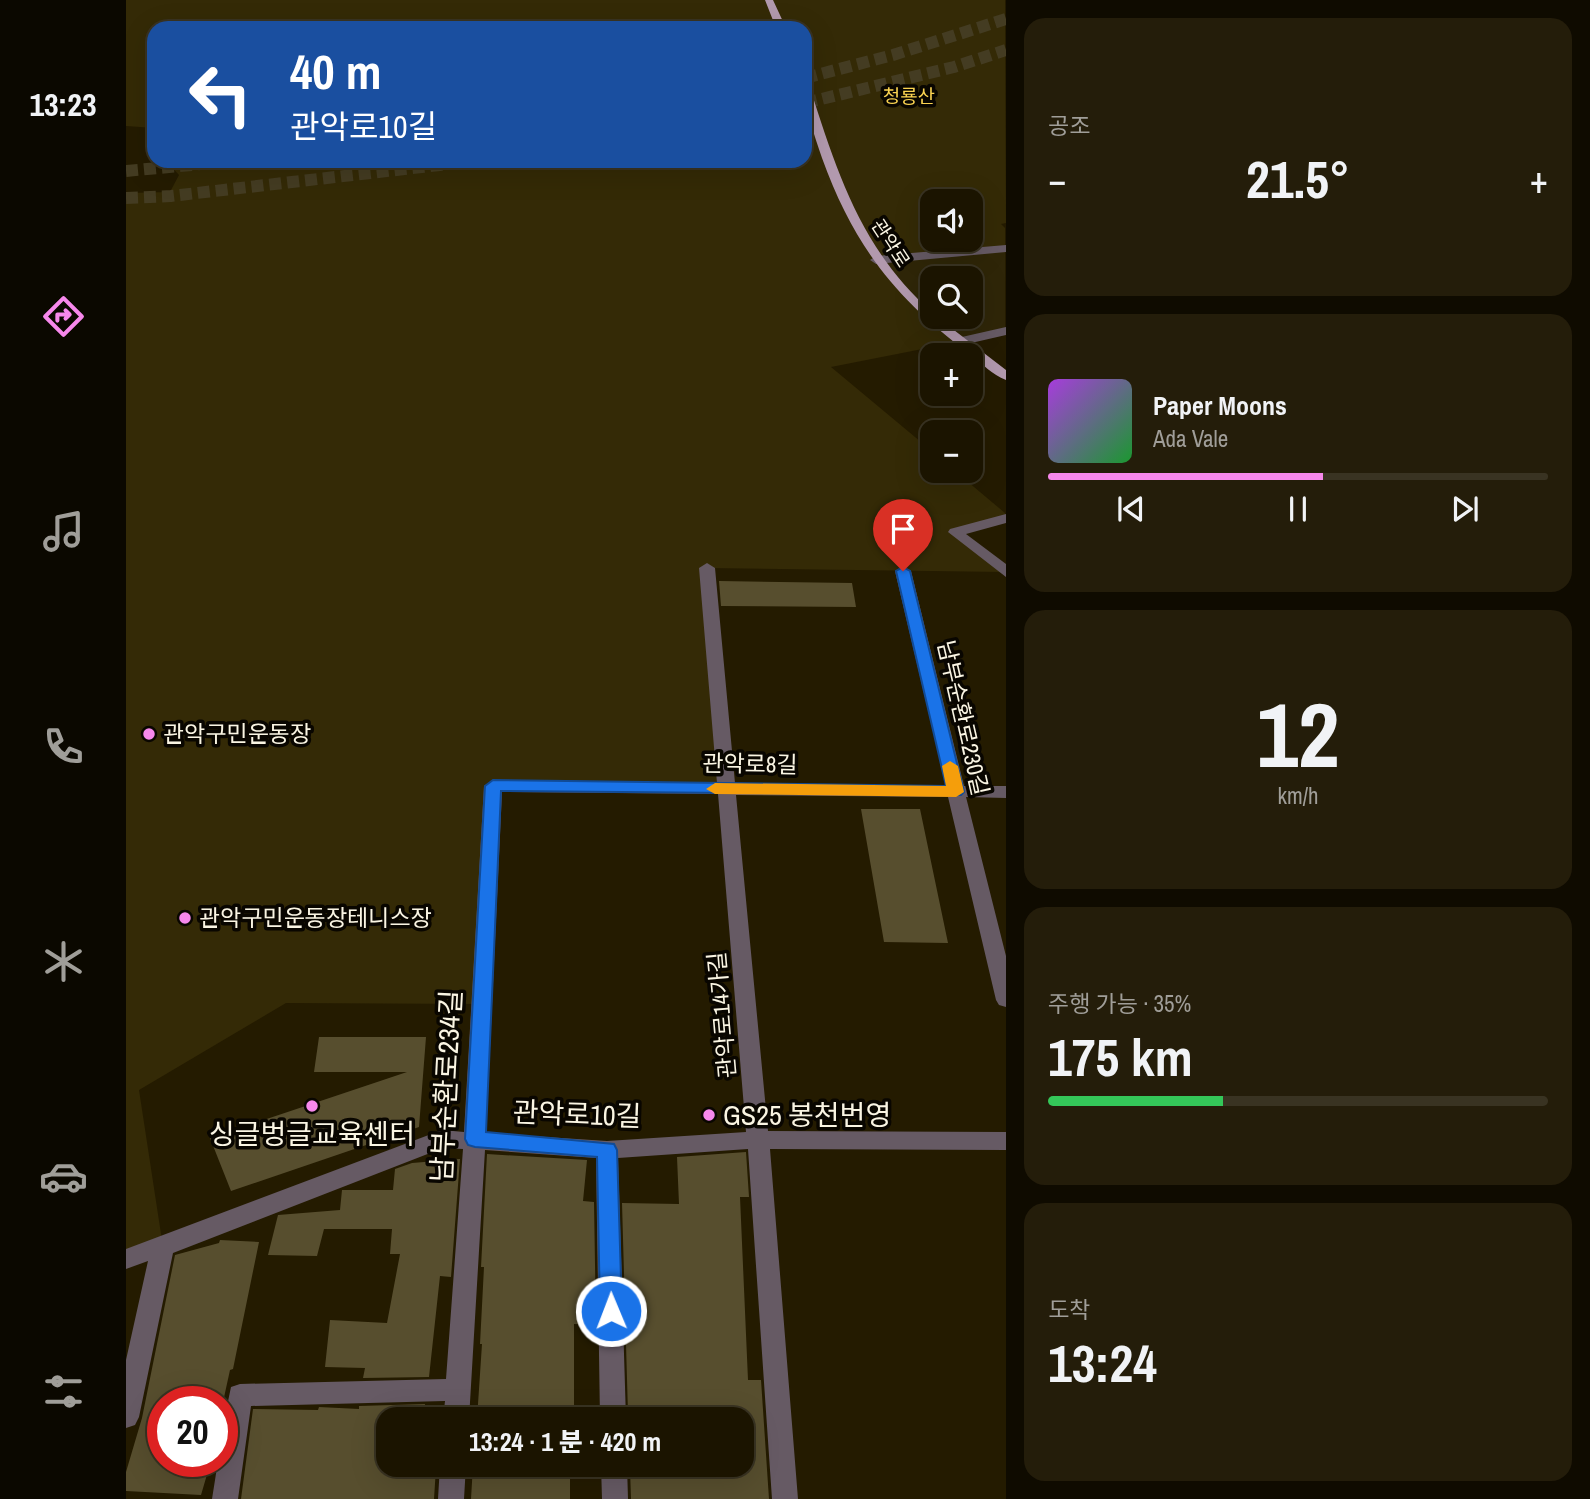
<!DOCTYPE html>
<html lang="ko">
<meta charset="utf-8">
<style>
body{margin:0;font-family:"Archivo Narrow","Noto Sans KR",sans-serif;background:#241d0a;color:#f1f3f6;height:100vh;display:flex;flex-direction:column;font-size:26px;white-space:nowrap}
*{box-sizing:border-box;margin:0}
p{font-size:23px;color:#a09e99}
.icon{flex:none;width:38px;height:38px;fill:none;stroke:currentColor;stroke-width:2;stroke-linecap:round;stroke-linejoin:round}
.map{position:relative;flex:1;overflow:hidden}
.sheet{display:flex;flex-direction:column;gap:18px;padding:18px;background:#0f0b00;width:584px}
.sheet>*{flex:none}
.hud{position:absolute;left:21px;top:21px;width:665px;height:147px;border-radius:21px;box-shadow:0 7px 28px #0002,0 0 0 2px #393322;background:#1a4fa0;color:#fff;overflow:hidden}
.tools{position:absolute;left:794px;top:189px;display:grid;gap:14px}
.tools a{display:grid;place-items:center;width:63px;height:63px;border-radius:14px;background:#1b1400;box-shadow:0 7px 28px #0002,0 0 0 2px #393322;font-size:35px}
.speed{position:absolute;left:21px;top:1386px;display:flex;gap:14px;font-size:35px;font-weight:700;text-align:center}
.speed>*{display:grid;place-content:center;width:91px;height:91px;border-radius:50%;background:#1b1400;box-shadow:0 7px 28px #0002,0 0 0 2px #393322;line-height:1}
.speed .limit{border:10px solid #d22;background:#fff;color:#111}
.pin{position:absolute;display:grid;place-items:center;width:60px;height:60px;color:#fff;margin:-72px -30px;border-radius:50% 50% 50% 0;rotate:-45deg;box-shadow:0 0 7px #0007}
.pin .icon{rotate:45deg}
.me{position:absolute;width:77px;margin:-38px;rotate:359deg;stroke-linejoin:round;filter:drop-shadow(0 0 5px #0008)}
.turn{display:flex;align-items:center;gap:24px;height:147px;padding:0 28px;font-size:32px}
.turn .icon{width:91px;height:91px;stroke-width:2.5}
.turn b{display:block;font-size:49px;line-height:60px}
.big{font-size:52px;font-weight:800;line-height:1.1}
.sheet .tile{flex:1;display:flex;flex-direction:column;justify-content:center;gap:10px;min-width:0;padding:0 24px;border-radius:21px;background:#241d0a}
.sheet .dial{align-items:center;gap:0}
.dial b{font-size:91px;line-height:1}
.song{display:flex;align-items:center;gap:21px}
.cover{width:84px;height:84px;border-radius:10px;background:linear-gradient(135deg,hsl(280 70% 55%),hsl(130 70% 35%))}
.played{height:7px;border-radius:4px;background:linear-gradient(90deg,#f788ec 55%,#393322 55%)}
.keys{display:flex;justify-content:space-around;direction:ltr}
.heat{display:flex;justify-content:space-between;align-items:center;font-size:38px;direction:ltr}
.charge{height:10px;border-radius:5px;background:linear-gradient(90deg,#34c759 35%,#393322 0)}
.trip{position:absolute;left:250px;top:1407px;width:378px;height:70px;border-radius:21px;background:#1b1400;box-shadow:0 7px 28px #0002,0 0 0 2px #393322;font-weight:800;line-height:70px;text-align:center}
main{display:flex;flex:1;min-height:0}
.tabs{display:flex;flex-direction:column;width:126px;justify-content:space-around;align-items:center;background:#0b0800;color:#a09e99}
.tabs .icon{width:49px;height:49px}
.tabs .active{color:#f788ec}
.tabs b{font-size:32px;color:#f1f3f6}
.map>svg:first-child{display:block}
.built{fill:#2f2608;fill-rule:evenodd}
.green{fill:#342a06;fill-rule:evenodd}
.building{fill:#574e2e}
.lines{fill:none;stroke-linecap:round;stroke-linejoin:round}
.highway-tunnel{stroke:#443c22;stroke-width:12;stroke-dasharray:12 6;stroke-linecap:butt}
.minor{fill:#665a64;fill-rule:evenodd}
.major{fill:#b299ae;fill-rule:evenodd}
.route{fill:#1a73e8;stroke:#114b97;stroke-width:2}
.slow{fill:#f59e0b}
.poi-dot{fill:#f788ec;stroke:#090600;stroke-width:2.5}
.labels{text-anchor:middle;stroke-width:7;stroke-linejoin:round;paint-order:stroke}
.far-park-label{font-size:19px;fill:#fbd451;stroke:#090600}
.far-street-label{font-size:19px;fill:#faf5e3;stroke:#090600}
.street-label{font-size:23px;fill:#faf5e3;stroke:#090600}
.poi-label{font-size:23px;fill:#faf5e3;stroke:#090600;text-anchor:start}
.near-street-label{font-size:28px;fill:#faf5e3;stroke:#090600}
.near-poi-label{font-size:28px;fill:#faf5e3;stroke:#090600;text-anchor:start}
</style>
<main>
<nav class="tabs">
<b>13:23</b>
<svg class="icon active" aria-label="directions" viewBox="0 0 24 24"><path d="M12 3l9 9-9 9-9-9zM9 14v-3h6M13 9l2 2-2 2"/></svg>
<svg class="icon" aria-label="music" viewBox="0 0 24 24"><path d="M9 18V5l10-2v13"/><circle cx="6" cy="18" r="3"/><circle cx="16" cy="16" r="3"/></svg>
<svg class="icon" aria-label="phone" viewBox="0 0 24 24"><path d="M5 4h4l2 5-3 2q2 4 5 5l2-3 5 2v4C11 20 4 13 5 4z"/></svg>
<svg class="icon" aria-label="climate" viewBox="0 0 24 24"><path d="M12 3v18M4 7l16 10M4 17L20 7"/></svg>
<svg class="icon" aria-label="car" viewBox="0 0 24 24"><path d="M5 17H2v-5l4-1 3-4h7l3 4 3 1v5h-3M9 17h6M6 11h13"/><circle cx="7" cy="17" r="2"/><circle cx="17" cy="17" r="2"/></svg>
<svg class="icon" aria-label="filters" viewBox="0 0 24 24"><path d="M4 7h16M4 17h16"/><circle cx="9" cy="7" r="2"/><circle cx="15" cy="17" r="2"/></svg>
</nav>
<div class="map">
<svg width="880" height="1499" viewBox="0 0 880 1499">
<rect width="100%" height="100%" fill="#241b00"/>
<path class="built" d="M 879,248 L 879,331 L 832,342 L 807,320 L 750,260 ZM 807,278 L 845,278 L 845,317 L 807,317 Z"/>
<path class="green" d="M 0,0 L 879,0 L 880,223 L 875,224 L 879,228 L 879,248 L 751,260 L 766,280 L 832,342 L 705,367 L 807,452 L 807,471 L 829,471 L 879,513 L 879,518 L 830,531 L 879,572 L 581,568 L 600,789 L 368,786 L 356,1004 L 160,1003 L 13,1090 L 37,1247 L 0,1259 L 0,193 L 44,192 L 53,175 L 40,161 L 679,161 L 679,28 L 28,28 L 28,128 L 0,126 ZM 807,201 L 845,201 L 845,240 L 807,240 Z"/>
<path class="building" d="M 593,581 L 726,583 L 730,607 L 595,606 Z
M 735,809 L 794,809 L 822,943 L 758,942 Z
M 193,1037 L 300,1037 L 293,1127 L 105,1191 L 84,1138 L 281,1072 L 188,1072 Z
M 620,1152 L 623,1197 L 614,1197 L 622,1380 L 635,1380 L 643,1499 L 505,1499 L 504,1469 L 571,1473 L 572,1465 L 616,1467 L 616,1419 L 566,1419 L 565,1416 L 502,1414 L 496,1203 L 553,1204 L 551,1157 Z
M 361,1154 L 461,1160 L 457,1201 L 468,1202 L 470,1325 L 448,1324 L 448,1419 L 351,1419 L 356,1344 L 354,1344 L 358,1267 L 355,1267 Z
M 334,1159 L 325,1277 L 314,1276 L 303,1377 L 237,1378 L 239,1368 L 199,1367 L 204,1320 L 261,1323 L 274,1254 L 264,1254 L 266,1229 L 198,1229 L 191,1256 L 142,1255 L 152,1215 L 214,1210 L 216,1190 L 267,1190 L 269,1169 L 286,1163 Z
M 94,1240 L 133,1242 L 107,1369 L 104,1370 L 97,1402 L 37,1402 L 37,1461 L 85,1461 L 75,1495 L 0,1491 L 0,1472 L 16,1418 L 49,1255 L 93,1243 Z
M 299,1404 L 297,1419 L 262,1419 L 262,1467 L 310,1468 L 308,1499 L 115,1499 L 127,1409 L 192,1410 L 193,1407 L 233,1409 L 233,1406 Z
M 347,1465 L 444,1465 L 444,1499 L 345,1499 Z"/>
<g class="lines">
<path class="highway-tunnel" d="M 679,78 L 767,55 L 880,19
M 679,103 L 828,67 L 880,50
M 0,171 L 108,161
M 0,198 L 45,196 L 348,161"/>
<path class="minor" d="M 880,245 L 880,252 L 750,264 L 744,260 L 750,256 Z
M 880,327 L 880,335 L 832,346 L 826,342 L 827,339 Z
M 880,514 L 880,523 L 840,534 L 880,564 L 880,577 L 822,532 L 824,529 Z
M 581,563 L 589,568 L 609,783 L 820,786 L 769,571 L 777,566 L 785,571 L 838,786 L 880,786 L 880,798 L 840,797 L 880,956 L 880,1007 L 873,1005 L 870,1000 L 822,797 L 610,795 L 642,1131 L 880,1132 L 880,1150 L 644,1149 L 672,1499 L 646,1499 L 622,1149 L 492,1158 L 500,1419 L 474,1419 L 470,1158 L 359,1150 L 343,1419 L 317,1419 L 319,1401 L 125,1406 L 112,1499 L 86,1499 L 92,1461 L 96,1461 L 96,1430 L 105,1387 L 114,1384 L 320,1379 L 337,1149 L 317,1148 L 47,1253 L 13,1417 L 9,1425 L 0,1428 L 0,1360 L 22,1261 L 0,1269 L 0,1249 L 308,1133 L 316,1130 L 338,1132 L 358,786 L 367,780 L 591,783 L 573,568 ZM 376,792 L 592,794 L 620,1132 L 481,1141 L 360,1133 Z
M 314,1465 L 340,1465 L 338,1499 L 312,1499 Z
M 475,1465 L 501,1465 L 502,1499 L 476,1499 Z"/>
<path class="major" d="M 639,0 L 647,0 L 660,28 L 650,28 Z
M 679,85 L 684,88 C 712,175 736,251 807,313 L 807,317 L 811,317 L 880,370 L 880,380 C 866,375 856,363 845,355 C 771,300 728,247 696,158 C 688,134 679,110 679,85 Z"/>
</g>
<path class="route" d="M 777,567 L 784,571 L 838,792 L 835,795 L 375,791 L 360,1132 L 488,1144 L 491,1150 L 496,1311 L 492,1318 L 485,1321 L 477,1318 L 474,1311 L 471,1157 L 349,1147 L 342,1145 L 339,1139 L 359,786 L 367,780 L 820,786 L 770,571 Z"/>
<path class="slow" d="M 824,761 L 832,766 L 838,792 L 830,797 L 589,794 L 580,789 L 589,783 L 820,786 L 816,766 Z"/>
<g class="poi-dot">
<circle cx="23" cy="734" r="7"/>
<circle cx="59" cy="918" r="7"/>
<circle cx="186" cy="1106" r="7"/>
<circle cx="583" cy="1115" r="7"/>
</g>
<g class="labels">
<g class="far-park-label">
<text x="783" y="103">청룡산</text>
</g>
<g class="far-street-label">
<text transform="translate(765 243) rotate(57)" y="7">관악로</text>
</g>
<g class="street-label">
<text transform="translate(837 718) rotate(77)" y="8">남부순환로230길</text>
<text transform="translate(624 764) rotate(1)" y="8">관악로8길</text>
<text transform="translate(596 1015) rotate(-95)" y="8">관악로14가길</text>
</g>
<g class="poi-label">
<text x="37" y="742">관악구민운동장</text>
<text x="73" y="926">관악구민운동장테니스장</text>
</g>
<g class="near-street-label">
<text transform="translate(320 1086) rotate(-87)" y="10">남부순환로234길</text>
<text transform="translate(451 1114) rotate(2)" y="10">관악로10길</text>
</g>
<g class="near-poi-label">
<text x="597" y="1125">GS25 봉천번영</text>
<text x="186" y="1144" text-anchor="middle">싱글벙글교육센터</text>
</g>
</g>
</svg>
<div class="tools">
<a><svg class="icon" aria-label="sound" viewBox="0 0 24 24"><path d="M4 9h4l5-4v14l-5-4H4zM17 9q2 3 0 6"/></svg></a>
<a><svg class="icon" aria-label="search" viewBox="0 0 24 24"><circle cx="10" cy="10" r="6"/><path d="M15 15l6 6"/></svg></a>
<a>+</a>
<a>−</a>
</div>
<div class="speed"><div class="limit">20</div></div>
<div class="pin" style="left:777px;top:571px;background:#d93025"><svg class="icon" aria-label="arrive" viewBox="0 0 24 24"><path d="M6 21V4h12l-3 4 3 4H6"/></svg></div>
<svg class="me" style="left:485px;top:1311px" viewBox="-20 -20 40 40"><circle r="17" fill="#1a73e8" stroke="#fff" stroke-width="3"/><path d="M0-11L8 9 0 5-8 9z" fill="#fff"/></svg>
<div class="trip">13:24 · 1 분 · 420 m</div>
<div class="hud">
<div class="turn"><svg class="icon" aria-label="left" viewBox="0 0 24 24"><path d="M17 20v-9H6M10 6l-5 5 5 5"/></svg><div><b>40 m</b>관악로10길</div></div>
</div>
</div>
<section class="sheet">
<div class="tile"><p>공조</p>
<div class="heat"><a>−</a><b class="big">21.5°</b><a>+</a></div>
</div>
<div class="tile">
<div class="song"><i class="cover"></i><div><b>Paper Moons</b><p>Ada Vale</p></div></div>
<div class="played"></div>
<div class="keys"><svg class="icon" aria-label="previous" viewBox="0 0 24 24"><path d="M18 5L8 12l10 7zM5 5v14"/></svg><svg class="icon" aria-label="pause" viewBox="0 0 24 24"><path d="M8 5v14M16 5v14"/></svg><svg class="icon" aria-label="next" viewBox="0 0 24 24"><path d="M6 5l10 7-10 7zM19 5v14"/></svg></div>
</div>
<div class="tile dial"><b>12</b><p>km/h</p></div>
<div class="tile"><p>주행 가능 · 35%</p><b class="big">175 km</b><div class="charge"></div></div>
<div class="tile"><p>도착</p><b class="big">13:24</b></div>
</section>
</main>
